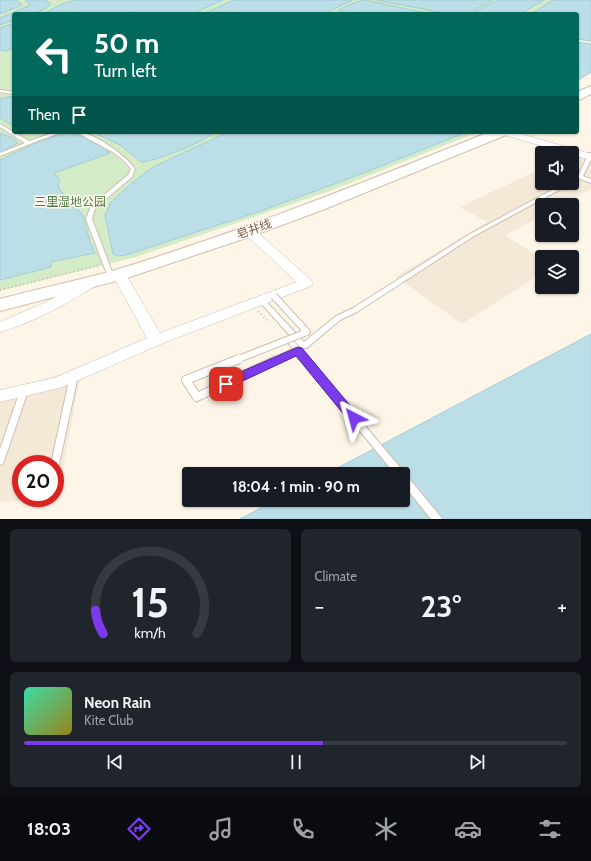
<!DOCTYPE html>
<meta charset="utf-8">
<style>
body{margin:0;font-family:Cabin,"Noto Sans SC",sans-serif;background:#20242c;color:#f1f3f6;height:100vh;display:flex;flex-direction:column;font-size:15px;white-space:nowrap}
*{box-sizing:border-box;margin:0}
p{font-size:13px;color:#9ea1a6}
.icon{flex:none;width:22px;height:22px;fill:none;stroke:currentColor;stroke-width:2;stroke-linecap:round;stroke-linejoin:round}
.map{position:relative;height:519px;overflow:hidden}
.panel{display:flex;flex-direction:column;gap:10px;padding:10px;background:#0d0f14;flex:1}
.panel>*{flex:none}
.top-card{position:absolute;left:12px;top:12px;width:567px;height:122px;border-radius:4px;box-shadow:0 1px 3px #0004;background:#00695c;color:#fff;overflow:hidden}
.controls{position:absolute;left:535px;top:146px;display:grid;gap:8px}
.controls a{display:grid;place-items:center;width:44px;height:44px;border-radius:4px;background:#171b24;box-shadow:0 1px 3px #0004;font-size:20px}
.speed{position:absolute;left:12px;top:455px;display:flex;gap:8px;font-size:20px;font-weight:700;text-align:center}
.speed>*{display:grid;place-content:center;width:52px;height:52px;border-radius:50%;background:#171b24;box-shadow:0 1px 3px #0004;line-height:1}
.speed .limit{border:6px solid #d22;background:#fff;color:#111}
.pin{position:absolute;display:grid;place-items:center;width:34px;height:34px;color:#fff;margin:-17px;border-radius:8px;box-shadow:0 2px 6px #0006}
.me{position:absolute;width:44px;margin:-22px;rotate:321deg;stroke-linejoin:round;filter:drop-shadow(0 0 3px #0008)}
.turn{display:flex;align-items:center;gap:14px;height:84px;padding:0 16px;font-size:18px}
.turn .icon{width:52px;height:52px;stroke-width:2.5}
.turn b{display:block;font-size:28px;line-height:34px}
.then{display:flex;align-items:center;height:38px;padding:0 16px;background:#0003;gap:8px;font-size:15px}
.big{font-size:30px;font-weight:800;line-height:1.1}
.panel .tile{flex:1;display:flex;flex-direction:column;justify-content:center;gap:6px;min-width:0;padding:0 14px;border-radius:6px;background:#20242c}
.panel .dial{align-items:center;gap:0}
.dial svg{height:104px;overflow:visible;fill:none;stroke:#363941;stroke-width:7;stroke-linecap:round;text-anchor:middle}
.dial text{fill:#f1f3f6;stroke:none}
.song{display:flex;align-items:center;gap:12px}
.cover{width:48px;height:48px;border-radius:6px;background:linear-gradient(135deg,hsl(160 70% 55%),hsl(50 70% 35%))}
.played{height:4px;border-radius:2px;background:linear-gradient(90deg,#7c3aed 55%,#363941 55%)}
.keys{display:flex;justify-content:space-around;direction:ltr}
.heat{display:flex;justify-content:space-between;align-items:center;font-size:22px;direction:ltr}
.panel .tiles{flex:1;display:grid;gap:10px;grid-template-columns:1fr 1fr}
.tile:last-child{grid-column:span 2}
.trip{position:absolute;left:182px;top:467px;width:228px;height:40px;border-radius:4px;background:#171b24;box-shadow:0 1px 3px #0004;font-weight:800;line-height:40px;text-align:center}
.tabs{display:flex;height:64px;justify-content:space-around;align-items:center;background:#090b0e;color:#9ea1a6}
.tabs .icon{width:28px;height:28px}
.tabs .current{color:#7c3aed}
.tabs b{font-size:18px;color:#f1f3f6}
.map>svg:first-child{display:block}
.residential{fill:#f4e8d7;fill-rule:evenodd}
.green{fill:#d3ebc6}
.water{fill:#bcdee7;stroke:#a2cdd9}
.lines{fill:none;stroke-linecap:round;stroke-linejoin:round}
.lane-casing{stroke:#cfbeae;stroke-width:2}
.street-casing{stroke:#cfbeae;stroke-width:1}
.secondary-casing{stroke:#d2bfab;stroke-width:2}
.path-far1{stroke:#d8baa2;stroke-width:1;stroke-dasharray:0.5 1.5;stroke-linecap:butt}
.path{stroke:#d8baa2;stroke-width:2;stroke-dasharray:1 3;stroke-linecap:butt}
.lane{fill:#fff;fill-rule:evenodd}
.street{fill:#fff;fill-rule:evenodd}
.secondary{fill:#fff;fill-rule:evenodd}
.lane-bridge-far1-casing{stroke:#cfbeae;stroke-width:8;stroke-linecap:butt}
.lane-bridge-casing{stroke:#cfbeae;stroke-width:10;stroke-linecap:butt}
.lane-bridge-far1{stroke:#fff;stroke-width:6}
.lane-bridge{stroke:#fff;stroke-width:8}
.route{fill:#7c3aed;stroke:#51269a}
.labels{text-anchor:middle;stroke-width:3;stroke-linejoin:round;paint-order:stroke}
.park-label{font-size:12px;fill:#527d43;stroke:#fff9ef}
.street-label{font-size:12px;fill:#775d4c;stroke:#fff9ef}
</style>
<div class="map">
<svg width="591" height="519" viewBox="0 0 591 519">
<rect width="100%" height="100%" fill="#fdf6e8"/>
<path class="residential" d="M 579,150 L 591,154 L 591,189 L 562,205 L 542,205 L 542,216 L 505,235 L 542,259 L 542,273 L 462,324 L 396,277 L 487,222 L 460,207 L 542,168 L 542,183 L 572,183 L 572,154 Z
M 79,366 L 82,368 L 57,499 L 0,502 L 0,391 L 59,375 ZM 21,464 L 55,464 L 55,498 L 21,498 Z"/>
<path class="green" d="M 0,0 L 561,0 L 539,14 L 14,14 L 14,132 L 478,132 L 330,191 L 136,257 L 0,291 Z"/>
<path class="water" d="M 0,0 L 17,0 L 22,5 L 0,14 Z
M 25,0 L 46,0 L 51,4 C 42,14 26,14 14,14 L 14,20 L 0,25 L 0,18 L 30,5 Z
M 75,0 L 223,0 L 192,14 L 140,14 L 134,12 L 109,14 L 43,14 L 62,4 Z
M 233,0 L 353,0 L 323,14 L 204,14 Z
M 365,0 L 431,14 L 348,14 L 338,10 L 356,2 Z
M 377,0 L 493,0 L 467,14 L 449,14 Z
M 498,0 L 544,0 L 520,14 L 470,14 Z
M 553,0 L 591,0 L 591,41 L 577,39 L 577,14 L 531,14 Z
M 14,23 L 14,48 L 6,51 L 0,50 L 0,28 Z
M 577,42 L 591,44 L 591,72 L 577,81 Z
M 12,96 L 14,97 L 14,126 L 0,118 L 0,99 Z
M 93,132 L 215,132 C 200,144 162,158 144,162 L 141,162 L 120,145 Z
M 228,132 L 467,132 L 361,174 L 261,211 L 126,255 L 118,256 L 113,254 L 105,215 L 111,202 L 133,182 L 153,167 Z
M 0,133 L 13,138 L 18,143 L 0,153 L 0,138 L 2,136 L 0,136 Z
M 63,134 C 81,132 95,144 110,153 L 54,173 L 60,180 L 58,185 L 59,189 L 83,215 L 90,242 L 95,253 L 51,262 L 51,267 L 0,280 L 0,160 L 38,142 Z
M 591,334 L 591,519 L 240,519 L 276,500 L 403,500 L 403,474 L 326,474 Z"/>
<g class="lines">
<defs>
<path id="lane" d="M 0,90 L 14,92 L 14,94 L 0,92 Z
M 0,124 L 29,141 L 56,132 L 63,132 L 40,140 L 0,156 L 0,153 L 25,143 L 0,127 Z
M 77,132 C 93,132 127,156 135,169 L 132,177 L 95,208 L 92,219 L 114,277 L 111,279 L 108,277 L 86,219 L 91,206 L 128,175 L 131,169 C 118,150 94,144 77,132 Z
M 589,153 L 591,153 L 591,159 L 583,176 L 591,179 L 591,183 L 580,179 L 572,183 L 572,179 L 578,176 Z
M 565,183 L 572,183 L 474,236 L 357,312 L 340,320 L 307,348 L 301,348 L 258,300 L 261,298 L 263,298 L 304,342 L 336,316 L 353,308 L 470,234 Z
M 289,340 L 293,340 L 403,471 L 404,475 L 406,475 L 440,516 L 442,519 L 431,519 L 403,484 L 403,474 L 395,474 L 289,344 L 287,342 Z
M 74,373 L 77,374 L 78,376 L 59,464 L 58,467 L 55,468 L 55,464 L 51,464 L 70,376 L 71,374 Z
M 24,388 L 27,389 L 28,391 L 4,461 L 3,464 L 0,465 L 0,449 L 20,391 L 21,389 Z"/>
<path id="street" d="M 499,132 L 514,132 L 591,154 L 591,160 L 572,155 L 572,153 L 565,153 L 501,134 Z
M 249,227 L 253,228 L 311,280 L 313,283 L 311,286 L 161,344 L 63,387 L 0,402 L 0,390 L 54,378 L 147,338 L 112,274 L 114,271 L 119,270 L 124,271 L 160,333 L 297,282 L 245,234 L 243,231 L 245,228 Z
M 92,278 L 97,279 L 99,282 L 97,285 C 66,304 35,322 0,332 L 0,322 L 42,304 Z"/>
<path id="secondary" d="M 591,86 L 591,94 L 577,101 L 577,92 Z
M 489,132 L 508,132 L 506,135 L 325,209 L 255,235 L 124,279 L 0,311 L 0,299 C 37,289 75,281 112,271 C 240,232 365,182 489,132 Z"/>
</defs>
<use href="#lane" class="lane-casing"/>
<use href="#street" class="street-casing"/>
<use href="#secondary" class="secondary-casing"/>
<path class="path-far1" d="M 372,0 L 445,14
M 577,39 L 591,42"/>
<path class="path" d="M 0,290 L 99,265
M 258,311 L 268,321"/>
<use href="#lane" class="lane"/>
<use href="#street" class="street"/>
<use href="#secondary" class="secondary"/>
<defs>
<path id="lane-bridge-far1" d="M 236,360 L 307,332 L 274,296
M 276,360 L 298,350"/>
<path id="lane-bridge" d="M 239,359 L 186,380 L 197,397 L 278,359"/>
</defs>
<use href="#lane-bridge-far1" class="lane-bridge-far1-casing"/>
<use href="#lane-bridge" class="lane-bridge-casing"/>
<use href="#lane-bridge-far1" class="lane-bridge-far1"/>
<use href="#lane-bridge" class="lane-bridge"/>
</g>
<path class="route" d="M 298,347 L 302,348 L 358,415 L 360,418 L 358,422 L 354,423 L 350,422 L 296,356 L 230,387 L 226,388 L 222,387 L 220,384 L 222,380 Z"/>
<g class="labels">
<g class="park-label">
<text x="70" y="206">三里湿地公园</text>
</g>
<g class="street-label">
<text transform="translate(254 229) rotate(-19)" y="4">皂井线</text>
</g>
</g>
</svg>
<div class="controls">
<a><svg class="icon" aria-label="sound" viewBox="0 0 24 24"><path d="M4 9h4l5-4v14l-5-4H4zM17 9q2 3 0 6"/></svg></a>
<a><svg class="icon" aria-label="search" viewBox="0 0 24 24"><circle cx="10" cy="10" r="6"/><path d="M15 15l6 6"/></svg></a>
<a><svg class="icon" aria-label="layers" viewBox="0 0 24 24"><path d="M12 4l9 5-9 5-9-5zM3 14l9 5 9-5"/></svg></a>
</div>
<div class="speed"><div class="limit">20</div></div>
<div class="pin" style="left:226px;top:384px;background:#d93025"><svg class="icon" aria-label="arrive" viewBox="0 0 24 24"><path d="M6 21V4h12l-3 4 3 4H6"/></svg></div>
<svg class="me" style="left:354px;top:418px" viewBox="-20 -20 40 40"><path d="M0-17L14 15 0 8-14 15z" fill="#7c3aed" stroke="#fff" stroke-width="4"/></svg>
<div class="trip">18:04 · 1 min · 90 m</div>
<div class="top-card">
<div class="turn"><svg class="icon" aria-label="left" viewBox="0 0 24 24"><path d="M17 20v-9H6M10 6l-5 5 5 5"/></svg><div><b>50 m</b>Turn left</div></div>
<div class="then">Then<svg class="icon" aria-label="arrive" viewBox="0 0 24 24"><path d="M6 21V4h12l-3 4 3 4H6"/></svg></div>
</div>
</div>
<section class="panel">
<div class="tiles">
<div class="tile dial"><svg viewBox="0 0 100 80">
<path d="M14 69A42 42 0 1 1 86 69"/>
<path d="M14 69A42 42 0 0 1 8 51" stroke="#7c3aed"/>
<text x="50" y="56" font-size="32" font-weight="700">15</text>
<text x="50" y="72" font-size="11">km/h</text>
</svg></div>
<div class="tile"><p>Climate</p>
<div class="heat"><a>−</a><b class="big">23°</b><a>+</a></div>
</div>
<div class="tile">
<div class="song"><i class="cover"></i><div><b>Neon Rain</b><p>Kite Club</p></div></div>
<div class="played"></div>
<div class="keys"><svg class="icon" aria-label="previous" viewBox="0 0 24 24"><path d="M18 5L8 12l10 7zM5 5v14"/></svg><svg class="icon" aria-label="pause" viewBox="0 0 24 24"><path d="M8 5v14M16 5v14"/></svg><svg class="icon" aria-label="next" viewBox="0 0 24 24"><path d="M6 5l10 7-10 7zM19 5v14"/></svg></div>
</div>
</div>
</section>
<nav class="tabs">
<b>18:03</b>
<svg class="icon current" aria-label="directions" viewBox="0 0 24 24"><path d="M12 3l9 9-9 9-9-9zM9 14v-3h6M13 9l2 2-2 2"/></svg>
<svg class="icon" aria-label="music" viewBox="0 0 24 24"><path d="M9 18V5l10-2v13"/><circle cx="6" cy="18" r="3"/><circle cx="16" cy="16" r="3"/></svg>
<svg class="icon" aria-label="phone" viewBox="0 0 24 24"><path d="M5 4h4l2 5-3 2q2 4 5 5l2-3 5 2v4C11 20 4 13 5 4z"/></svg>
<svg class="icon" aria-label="climate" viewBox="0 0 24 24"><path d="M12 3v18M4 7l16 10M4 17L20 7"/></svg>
<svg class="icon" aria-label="car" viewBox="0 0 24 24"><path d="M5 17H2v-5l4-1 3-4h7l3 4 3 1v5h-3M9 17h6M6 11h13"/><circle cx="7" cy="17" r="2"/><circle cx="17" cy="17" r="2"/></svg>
<svg class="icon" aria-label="filters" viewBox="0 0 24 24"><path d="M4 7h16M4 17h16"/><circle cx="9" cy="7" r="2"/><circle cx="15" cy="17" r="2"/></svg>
</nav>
